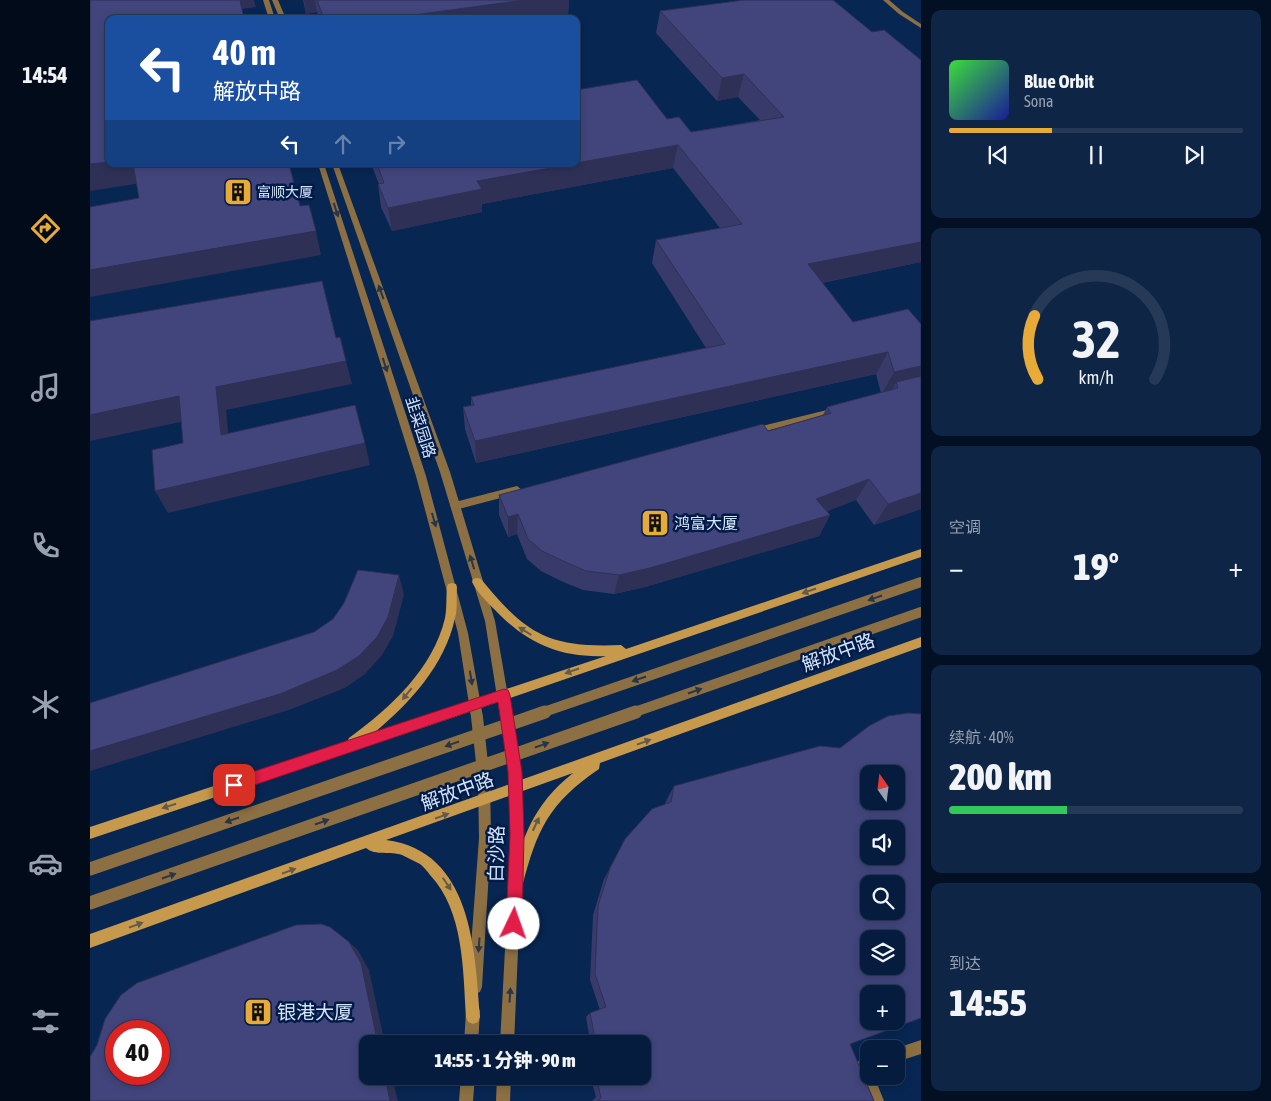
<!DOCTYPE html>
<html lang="zh">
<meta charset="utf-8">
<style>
body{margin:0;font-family:"Asap Condensed","Noto Sans SC",sans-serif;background:#0e2545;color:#f1f3f6;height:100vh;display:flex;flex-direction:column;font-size:19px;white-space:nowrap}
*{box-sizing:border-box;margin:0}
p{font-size:16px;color:#97a1b0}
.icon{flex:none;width:28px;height:28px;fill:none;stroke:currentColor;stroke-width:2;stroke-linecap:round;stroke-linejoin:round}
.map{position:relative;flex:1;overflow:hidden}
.panel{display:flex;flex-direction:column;gap:10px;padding:10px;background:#030f22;width:350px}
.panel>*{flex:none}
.banner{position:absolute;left:15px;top:15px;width:475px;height:152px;border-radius:10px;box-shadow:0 2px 8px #0003,0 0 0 1px #263a58;background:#1a4fa0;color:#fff;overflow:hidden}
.needle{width:32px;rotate:346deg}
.buttons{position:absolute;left:770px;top:765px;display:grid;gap:10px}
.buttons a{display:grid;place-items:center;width:45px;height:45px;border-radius:10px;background:#051c3e;box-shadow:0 2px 8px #0003,0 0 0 1px #263a58;font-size:25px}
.speed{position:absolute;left:15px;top:1020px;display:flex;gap:10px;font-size:25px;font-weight:700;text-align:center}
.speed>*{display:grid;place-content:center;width:65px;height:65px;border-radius:50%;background:#051c3e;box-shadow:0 2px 8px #0003,0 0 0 1px #263a58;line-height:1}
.speed .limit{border:8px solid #d22;background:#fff;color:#111}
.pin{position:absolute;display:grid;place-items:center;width:42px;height:42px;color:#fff;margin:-21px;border-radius:10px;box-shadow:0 2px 8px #0006}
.me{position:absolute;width:55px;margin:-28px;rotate:3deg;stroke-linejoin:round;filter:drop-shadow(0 0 4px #0008)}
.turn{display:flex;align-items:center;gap:18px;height:105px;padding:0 25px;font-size:22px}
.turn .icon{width:65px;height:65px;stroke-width:2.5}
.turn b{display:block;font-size:35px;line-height:42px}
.lanes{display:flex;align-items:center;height:48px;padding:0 25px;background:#0003;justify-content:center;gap:25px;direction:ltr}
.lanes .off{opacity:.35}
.big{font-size:38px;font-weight:800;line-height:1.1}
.panel .tile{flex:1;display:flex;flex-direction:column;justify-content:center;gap:8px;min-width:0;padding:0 18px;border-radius:10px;background:#0e2545}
.panel .dial{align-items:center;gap:0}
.dial svg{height:130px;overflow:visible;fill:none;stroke:#263a58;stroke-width:7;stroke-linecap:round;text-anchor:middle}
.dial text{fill:#f1f3f6;stroke:none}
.song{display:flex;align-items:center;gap:15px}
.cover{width:60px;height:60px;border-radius:8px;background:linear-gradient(135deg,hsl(120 70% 55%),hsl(240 70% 35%))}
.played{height:5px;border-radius:2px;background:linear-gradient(90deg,#e9ab38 35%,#263a58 35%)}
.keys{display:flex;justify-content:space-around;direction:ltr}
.heat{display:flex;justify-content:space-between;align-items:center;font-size:28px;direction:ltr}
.charge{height:8px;border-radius:4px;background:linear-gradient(90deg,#34c759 40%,#263a58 0)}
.trip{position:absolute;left:269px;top:1035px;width:292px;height:50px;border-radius:10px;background:#051c3e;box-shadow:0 2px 8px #0003,0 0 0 1px #263a58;font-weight:800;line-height:50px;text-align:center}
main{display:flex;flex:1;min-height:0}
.dock{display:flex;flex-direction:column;width:90px;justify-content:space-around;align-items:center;background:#020b19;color:#97a1b0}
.dock .icon{width:35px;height:35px}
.dock .current{color:#e9ab38}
.dock b{font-size:22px;color:#f1f3f6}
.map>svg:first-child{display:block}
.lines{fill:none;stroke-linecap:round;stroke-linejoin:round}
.service{fill:#8c7043;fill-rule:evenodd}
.minor{fill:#8c7043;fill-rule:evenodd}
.tertiary{fill:#8c7043;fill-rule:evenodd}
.secondary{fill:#c6994c;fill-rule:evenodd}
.tertiary-bridge-far1{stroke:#8c7043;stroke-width:10}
.tertiary-bridge{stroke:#8c7043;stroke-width:13}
.wall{fill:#383b6a}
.shaded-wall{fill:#2e3056}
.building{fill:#41457b;stroke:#2e3056;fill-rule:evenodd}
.oneway{fill:#2a3546}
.oneway2{fill:#635a4a}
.route{fill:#e11d48;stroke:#92132f}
.labels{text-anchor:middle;stroke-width:5;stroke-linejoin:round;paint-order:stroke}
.far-poi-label{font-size:14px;fill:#d5e4fb;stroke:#001b47;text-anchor:start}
.street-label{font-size:16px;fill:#d5e4fb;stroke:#001b47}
.poi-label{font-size:16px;fill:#d5e4fb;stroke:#001b47;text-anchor:start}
.near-street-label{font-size:19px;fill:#d5e4fb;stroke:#001b47}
.near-poi-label{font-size:19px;fill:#d5e4fb;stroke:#001b47;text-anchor:start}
</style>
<main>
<nav class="dock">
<b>14:54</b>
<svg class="icon current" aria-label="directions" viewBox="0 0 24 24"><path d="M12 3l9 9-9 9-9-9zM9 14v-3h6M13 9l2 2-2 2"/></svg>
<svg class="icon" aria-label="music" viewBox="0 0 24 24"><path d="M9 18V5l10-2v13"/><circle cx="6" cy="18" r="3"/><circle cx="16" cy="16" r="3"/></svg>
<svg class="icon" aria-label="phone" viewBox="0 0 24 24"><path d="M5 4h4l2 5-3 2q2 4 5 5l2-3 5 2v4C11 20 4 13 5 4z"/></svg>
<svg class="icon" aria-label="climate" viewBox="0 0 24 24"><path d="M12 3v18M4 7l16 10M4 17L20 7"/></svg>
<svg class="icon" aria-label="car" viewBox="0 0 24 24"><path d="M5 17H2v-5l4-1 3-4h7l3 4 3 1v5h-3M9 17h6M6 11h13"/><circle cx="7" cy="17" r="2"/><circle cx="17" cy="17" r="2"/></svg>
<svg class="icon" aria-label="filters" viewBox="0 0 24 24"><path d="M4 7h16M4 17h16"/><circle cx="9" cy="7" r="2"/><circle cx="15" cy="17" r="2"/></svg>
</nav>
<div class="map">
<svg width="831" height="1101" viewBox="0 0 831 1101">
<rect width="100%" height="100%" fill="#072652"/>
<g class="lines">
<path class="service" d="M 793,0 L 799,0 L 813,12 L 831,24 L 831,28 L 809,14 Z
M 831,1040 L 831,1054 L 806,1062 L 806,1049 L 804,1049 Z
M 779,1057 L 779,1076 L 784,1076 L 794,1101 L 780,1101 L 765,1067 L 767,1062 Z"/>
<path class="minor" d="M 745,408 L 749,411 L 748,413 L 664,434 L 660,431 L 664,428 Z
M 427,486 L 432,490 L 430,493 L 365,510 L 360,506 L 365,502 Z"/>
<path class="tertiary" d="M 173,0 L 179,0 L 185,19 L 179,19 Z
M 182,0 L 188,0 L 196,19 L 190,19 Z
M 228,164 L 234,164 L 336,476 L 378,633 L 393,717 L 400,781 L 401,838 L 392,987 L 390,992 L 385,994 L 380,992 L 378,987 L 389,838 L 388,781 L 381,717 L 368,633 L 326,476 Z
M 242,164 L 248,164 L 360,472 L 405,621 L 431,772 L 433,835 L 424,1044 L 410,1044 L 421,835 L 419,772 L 395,621 L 350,472 Z
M 383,1004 L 388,1006 L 390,1011 L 388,1044 L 374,1044 L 376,1011 L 378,1006 Z
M 371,1076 L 385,1076 L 383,1101 L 369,1101 Z
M 407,1076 L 421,1076 L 420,1101 L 406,1101 Z"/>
<path class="secondary" d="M 831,549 L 831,557 L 356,720 L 0,839 L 0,827 L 257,742 L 259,738 C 300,708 343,669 355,618 C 357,608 356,597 357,587 L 358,584 L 362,583 L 366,584 L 367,587 C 366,597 368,608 365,618 C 355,665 320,703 284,733 L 516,656 C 469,658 436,643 404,609 C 396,601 387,592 382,582 L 383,579 L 387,578 L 391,579 C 436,634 458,648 531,645 L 536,649 Z
M 831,637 L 831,647 L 510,763 L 509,769 C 459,803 447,829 432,887 L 431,892 L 426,893 L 421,892 L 420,887 C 432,838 442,806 483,773 L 296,840 C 382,851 385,950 390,1017 L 388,1022 L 383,1024 L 378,1022 L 376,1017 C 373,970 374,911 340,875 C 337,871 334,867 330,864 C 324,861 318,858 312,855 C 301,851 285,856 276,848 L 0,948 L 0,934 Z"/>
<path class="tertiary-bridge-far1" d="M 451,713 L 831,582
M 542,713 L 831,612"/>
<path class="tertiary-bridge" d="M 0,869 L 455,712
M 0,903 L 546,712"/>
</g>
<path class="wall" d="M 213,0 L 479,0 L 478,15 L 454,19 L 230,19 L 227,12 L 216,14 Z
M 649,0 L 743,0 L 831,262 L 732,283 L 763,322 L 818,309 L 831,509 L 784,525 L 766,500 L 737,511 L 740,515 L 729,536 L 555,587 L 524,594 L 493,590 L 471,581 L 451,571 L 437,559 L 427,534 L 418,537 L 409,515 L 409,495 L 678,431 L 733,415 L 737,407 L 791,393 L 786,374 L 386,463 L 375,429 L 373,407 L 381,405 L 381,397 L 616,348 L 562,263 L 566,240 L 630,228 L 583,168 L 392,204 L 392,212 L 302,231 L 291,207 L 288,184 L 289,184 L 281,164 L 486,164 L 577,119 L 601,132 L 670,120 L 648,97 L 627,101 L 566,33 L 570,11 L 650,1 Z
M 584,786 L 760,1044 L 784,1101 L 502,1101 L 506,1097 L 500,1076 L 552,1076 L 552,1044 L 492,1044 L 491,1039 L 499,1035 L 496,1017 L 500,1013 L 510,1010 L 500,980 L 503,915 L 514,879 L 520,868 L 575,804 L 576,801 Z"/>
<path class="shaded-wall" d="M 150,0 L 164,0 L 166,7 L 152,9 Z
M 214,0 L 225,0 L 227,12 L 216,14 Z
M 435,0 L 479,0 L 478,15 L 454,19 L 309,19 L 309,17 Z
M 654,74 L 648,97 L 627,101 L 632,78 Z
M 588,145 L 583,168 L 392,204 L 392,212 L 302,231 L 298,208 L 387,181 Z
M 19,162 L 19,164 L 45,164 L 52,183 L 0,191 L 0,164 Z
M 226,231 L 231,255 L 0,297 L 0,270 Z
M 831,242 L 831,262 L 709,287 L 718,264 Z
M 798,352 L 786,374 L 386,463 L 385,441 Z
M 256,361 L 262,384 L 136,410 L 141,458 L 131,435 L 126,387 Z
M 831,366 L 831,384 L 806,382 L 800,393 L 791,395 L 804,372 Z
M 89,396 L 100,420 L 0,441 L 0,415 Z
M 275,443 L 280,465 L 78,513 L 65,491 Z
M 779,479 L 766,500 L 715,520 L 726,499 Z
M 831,493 L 831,509 L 784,525 L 798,504 Z
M 428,514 L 427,534 L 418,537 L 418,517 Z
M 740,515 L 729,536 L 555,587 L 524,594 L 529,575 Z
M 309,575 L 314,595 L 303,636 L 292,655 L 275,674 L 255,688 L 199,710 L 0,771 L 0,751 L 190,694 Z
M 259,942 L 268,950 L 279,970 L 295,1044 L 288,1044 Z
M 295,1076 L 302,1076 L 308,1101 L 300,1101 Z"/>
<path class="building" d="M 0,0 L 150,0 L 154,19 L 19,19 L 19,162 L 0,164 Z
M 227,0 L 435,0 L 309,17 L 310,19 L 234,19 Z
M 654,0 L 743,0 L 782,32 L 794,30 L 831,60 L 831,242 L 718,264 L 763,322 L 818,309 L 831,324 L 831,366 L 804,372 L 798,352 L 385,441 L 373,407 L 384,405 L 381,397 L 635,344 L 566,240 L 652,224 L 588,145 L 486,163 L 486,90 L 547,80 L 577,119 L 589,117 L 601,132 L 694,117 L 654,74 L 632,78 L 570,11 Z
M 43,164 L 199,164 L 210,206 L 219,205 L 226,231 L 0,270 L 0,207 L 49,198 Z
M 287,164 L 483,164 L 387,181 L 392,189 L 298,208 L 288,184 L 294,183 Z
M 232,281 L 246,338 L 250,337 L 256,361 L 126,387 L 131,435 L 265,405 L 275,443 L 65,491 L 62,450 L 93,443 L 89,396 L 0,415 L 0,321 Z
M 831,376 L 831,493 L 798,504 L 779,479 L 726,499 L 740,515 L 560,568 L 529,575 L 496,571 L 473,561 L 452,551 L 438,539 L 428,514 L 418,517 L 409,495 L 673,424 L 678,431 L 741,413 L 737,407 L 808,388 L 806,382 Z
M 268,570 L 309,575 L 298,617 L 287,637 L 269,656 L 247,670 L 190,694 L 0,751 L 0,703 L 224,632 L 243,619 L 254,603 Z
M 819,713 L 831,714 L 831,1018 L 760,1044 L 784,1101 L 508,1101 L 511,1098 L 506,1076 L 552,1076 L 552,1044 L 497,1044 L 496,1037 L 504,1033 L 500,1013 L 516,1007 L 505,974 L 508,906 L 520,868 L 535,839 L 562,809 L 581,802 L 584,786 L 730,746 L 750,748 L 779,726 L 798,716 ZM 779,774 L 806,774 L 806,801 L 779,801 ZM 779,829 L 806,829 L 806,856 L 779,856 ZM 779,884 L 806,884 L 806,911 L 779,911 ZM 779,939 L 806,939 L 806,966 L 779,966 ZM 779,994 L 806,994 L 806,1021 L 779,1021 Z
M 231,924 L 240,927 L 259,942 L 271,963 L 288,1044 L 278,1044 L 278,1076 L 295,1076 L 300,1101 L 0,1101 L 0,1057 L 7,1045 L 15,1019 L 31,995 L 47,983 L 206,925 ZM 26,1031 L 69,1031 L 69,1074 L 26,1074 Z"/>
<defs><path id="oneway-solid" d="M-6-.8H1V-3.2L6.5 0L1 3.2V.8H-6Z" transform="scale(1.25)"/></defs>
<g class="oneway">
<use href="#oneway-solid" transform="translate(246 210) rotate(72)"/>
<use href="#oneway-solid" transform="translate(291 292) rotate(-110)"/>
<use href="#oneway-solid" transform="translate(295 365) rotate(72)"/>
<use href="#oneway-solid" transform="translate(344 520) rotate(74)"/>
<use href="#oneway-solid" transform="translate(382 562) rotate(-107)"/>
<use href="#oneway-solid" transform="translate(785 598) rotate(161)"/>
<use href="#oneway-solid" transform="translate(381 678) rotate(81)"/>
<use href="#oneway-solid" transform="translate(549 679) rotate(161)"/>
<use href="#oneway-solid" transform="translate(605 691) rotate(-19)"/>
<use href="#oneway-solid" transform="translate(362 744) rotate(161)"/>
<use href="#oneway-solid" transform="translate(452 745) rotate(-19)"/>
<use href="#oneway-solid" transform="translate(142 820) rotate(161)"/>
<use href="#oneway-solid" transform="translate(232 822) rotate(-19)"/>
<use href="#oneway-solid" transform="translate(79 876) rotate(-19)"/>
<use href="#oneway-solid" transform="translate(389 945) rotate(94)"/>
<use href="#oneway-solid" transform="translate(420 995) rotate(-86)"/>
</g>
<g class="oneway2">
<use href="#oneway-solid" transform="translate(719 591) rotate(161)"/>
<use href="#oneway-solid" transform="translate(435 631) rotate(-148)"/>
<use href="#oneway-solid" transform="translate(482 671) rotate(161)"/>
<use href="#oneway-solid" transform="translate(317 694) rotate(129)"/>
<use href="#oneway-solid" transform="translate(554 742) rotate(-20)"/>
<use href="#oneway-solid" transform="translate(79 806) rotate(162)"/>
<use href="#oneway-solid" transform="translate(352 816) rotate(-20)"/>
<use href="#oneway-solid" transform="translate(446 824) rotate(-65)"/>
<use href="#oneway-solid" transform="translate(199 871) rotate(-20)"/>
<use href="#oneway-solid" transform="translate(357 884) rotate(56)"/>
<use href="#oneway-solid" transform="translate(46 925) rotate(-20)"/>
</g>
<path class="route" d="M 414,689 L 418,690 L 420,695 L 432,772 L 434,835 L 432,924 L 429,929 L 424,931 L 419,929 L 416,924 L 420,835 L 418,772 L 408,702 L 144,792 L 140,790 L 138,785 L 140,780 L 144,778 Z"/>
<defs>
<symbol id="building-square" viewBox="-11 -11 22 22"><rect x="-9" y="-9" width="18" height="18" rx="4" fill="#e9ab38" stroke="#001b47"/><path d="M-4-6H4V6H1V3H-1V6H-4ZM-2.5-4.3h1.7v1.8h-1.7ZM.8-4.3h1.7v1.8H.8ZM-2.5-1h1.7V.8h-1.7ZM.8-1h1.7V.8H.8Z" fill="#111"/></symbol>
</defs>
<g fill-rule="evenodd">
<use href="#building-square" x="132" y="176" width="32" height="32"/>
<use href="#building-square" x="549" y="507" width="32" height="32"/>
<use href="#building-square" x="152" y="996" width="32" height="32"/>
</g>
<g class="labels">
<g class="far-poi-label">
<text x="167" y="197">富顺大厦</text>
</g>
<g class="street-label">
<text transform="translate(331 427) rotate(72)" y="6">韭菜园路</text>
</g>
<g class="poi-label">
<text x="584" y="529">鸿富大厦</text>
</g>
<g class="near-street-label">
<text transform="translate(748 652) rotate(-20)" y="7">解放中路</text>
<text transform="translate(367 791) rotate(-20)" y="7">解放中路</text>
<text transform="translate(406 854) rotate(-89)" y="7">白沙路</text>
</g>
<g class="near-poi-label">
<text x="187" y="1019">银港大厦</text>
</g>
</g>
</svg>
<div class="buttons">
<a><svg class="needle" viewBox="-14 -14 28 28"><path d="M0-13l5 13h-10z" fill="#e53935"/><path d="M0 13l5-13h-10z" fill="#97a1b0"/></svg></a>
<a><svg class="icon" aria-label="sound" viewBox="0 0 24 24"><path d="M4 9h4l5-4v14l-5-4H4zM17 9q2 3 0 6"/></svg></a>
<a><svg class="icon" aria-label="search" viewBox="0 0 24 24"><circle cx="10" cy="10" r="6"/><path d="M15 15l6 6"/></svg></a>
<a><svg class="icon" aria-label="layers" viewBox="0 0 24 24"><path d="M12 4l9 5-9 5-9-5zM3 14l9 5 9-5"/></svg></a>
<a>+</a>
<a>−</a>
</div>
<div class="speed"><div class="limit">40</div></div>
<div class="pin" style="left:144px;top:785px;background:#d93025"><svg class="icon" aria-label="arrive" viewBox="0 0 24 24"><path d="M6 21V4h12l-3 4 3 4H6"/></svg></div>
<svg class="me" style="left:424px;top:924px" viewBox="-20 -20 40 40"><circle r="19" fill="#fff"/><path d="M0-13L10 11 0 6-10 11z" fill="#e11d48"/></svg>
<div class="trip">14:55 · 1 分钟 · 90 m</div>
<div class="banner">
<div class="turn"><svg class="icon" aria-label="left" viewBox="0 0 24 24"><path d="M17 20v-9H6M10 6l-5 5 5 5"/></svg><div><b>40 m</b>解放中路</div></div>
<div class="lanes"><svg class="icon" aria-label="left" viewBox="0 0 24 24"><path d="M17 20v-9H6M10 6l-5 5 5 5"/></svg><svg class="icon off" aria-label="ahead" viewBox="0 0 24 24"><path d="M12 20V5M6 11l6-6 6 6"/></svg><svg class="icon off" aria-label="right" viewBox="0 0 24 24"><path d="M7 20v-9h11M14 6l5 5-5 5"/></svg></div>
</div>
</div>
<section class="panel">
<div class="tile">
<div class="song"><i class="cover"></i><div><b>Blue Orbit</b><p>Sona</p></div></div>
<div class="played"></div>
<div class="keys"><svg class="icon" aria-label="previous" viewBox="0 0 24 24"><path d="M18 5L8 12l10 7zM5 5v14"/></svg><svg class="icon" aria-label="pause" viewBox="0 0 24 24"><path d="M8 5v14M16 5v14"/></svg><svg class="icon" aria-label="next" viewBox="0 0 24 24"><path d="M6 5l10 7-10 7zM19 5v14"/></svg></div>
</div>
<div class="tile dial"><svg viewBox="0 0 100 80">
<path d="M14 69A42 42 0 1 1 86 69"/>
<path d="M14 69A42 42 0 0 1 12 30" stroke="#e9ab38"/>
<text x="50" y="56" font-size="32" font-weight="700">32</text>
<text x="50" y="72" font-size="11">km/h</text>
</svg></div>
<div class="tile"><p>空调</p>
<div class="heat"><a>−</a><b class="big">19°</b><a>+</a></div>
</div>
<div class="tile"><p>续航 · 40%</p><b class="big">200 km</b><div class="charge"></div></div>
<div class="tile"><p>到达</p><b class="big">14:55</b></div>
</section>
</main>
